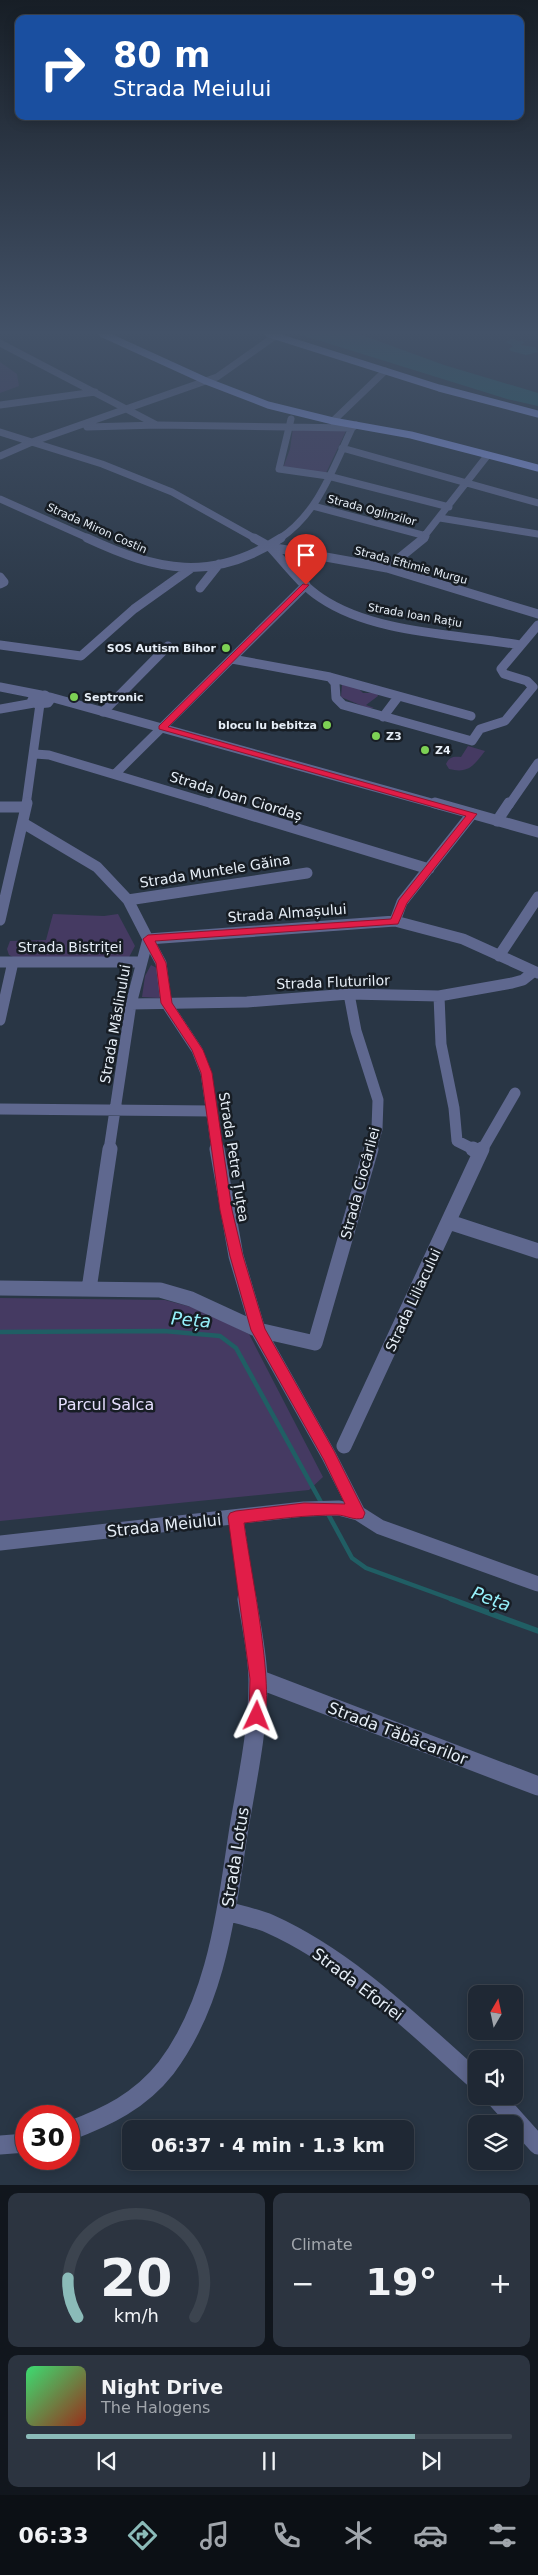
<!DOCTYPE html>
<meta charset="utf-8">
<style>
body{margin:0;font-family:"DejaVu Sans",sans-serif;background:#2c3440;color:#f1f3f6;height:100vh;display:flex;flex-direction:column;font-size:19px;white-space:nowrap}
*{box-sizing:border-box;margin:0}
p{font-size:16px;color:#a1a6ac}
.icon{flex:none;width:28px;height:28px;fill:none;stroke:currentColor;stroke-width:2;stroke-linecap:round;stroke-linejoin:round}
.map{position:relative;height:2185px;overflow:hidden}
.side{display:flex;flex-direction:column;gap:8px;padding:8px;background:#11161d;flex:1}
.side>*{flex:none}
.banner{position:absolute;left:15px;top:15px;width:509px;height:105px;border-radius:10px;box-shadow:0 2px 12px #0003,0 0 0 1px #3c444f;background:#1a4fa0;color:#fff;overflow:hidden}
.needle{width:32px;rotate:9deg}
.buttons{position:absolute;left:468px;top:1985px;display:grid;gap:10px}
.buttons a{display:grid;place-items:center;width:55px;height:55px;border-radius:10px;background:#1f2834;box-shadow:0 2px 12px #0003,0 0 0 1px #3c444f;font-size:25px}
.speed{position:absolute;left:15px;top:2105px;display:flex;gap:10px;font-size:25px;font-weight:700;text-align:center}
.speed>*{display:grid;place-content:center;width:65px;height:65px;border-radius:50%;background:#1f2834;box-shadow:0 2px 12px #0003,0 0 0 1px #3c444f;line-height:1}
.speed .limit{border:8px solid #d22;background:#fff;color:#111}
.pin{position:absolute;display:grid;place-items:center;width:42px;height:42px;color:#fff;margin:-51px -21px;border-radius:50% 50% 50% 0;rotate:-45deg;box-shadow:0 0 5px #0007}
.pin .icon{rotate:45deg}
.me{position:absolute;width:55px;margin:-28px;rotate:2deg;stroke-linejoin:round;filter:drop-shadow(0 0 4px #0008)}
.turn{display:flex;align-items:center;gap:18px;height:105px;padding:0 15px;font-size:22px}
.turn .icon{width:65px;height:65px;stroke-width:2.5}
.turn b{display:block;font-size:35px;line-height:42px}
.big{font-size:38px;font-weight:800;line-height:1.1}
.side .widget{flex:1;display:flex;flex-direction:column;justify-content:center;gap:8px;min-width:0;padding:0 18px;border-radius:10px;background:#2c3440}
.side .dial{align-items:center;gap:0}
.dial svg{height:130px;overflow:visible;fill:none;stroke:#3c444f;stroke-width:7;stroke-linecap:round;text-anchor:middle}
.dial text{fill:#f1f3f6;stroke:none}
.song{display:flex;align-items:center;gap:15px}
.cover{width:60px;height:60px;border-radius:8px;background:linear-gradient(135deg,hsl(140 70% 55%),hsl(10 70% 35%))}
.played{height:5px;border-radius:2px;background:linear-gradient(90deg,#8bbbb9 80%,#3c444f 80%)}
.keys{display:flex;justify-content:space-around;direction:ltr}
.heat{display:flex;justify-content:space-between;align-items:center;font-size:28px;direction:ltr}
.side .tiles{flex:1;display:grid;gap:8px;grid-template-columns:1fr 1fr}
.widget:last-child{grid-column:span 2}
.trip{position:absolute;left:122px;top:2120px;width:292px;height:50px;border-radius:10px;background:#1f2834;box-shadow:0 2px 12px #0003,0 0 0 1px #3c444f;font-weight:800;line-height:50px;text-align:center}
.tabs{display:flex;height:80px;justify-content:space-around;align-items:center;background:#0c1015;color:#a1a6ac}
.tabs .icon{width:35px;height:35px}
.tabs .selected{color:#8bbbb9}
.tabs b{font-size:22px;color:#f1f3f6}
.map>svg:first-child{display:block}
.green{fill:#453a62}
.water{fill:#205e64}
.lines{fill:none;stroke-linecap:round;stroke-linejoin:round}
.stream-far1{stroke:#205e64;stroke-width:4.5}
.stream{stroke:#205e64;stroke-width:5.5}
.minor-far4{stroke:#5f688f;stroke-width:7}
.minor-far3{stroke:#5f688f;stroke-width:9}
.minor-far2{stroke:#5f688f;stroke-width:11}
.minor-far1{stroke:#5f688f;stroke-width:15}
.minor{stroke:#5f688f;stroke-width:19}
.tertiary-far1{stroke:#5f688f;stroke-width:9}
.tertiary{stroke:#5f688f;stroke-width:11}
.primary{stroke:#8899e8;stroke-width:7}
.route{fill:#e11d48;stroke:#92132f}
.poi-dot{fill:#7dd154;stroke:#171d24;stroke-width:2}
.labels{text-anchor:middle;stroke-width:5;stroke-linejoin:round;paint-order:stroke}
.far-street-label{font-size:11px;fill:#e6eef7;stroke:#171d24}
.far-poi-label{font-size:11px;font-weight:bold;fill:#e6eef7;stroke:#171d24;text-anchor:start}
.street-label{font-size:14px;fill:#e6eef7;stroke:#171d24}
.near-park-label{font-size:16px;fill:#e6dfff;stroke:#171d24}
.near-street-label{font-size:16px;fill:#e6eef7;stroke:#171d24}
.near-water-label{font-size:18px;font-style:italic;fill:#96f0fa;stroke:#171d24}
</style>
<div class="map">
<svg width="538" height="2185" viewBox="0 0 538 2185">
<rect width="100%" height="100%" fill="#293645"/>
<path class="green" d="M 0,362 L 17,374 L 19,386 L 0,393 Z
M 293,428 L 346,431 L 326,473 L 283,468 L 290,449 Z
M 339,682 L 359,689 L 363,693 L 377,693 L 378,696 L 366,705 L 374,708 L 367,708 L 341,697 L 342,685 Z
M 468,746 L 485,751 C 474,765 469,774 449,769 L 446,764 C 449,757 454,756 461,757 Z
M 53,914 L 104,916 L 118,914 L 135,946 L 128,959 L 17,959 L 9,955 L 7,949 L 10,941 L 46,940 Z
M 151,965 L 157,968 L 161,994 L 159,998 L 142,997 L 145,976 Z
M 0,1298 L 165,1300 L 199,1309 L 249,1334 L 323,1477 L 309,1490 L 0,1521 Z"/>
<path class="water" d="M 298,334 L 359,334 L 444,365 L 538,393 L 538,406 L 507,399 Z
M 512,339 L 525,342 L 520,345 L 535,347 L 538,352 L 526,355 L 511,351 L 509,349 L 513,346 L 506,342 Z"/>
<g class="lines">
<path class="stream-far1" d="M 0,1332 L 164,1331 L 220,1336 L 236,1348 L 322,1504
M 327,1512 L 352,1558 L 366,1568 L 454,1600"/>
<path class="stream" d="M 451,1599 L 538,1631"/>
<path class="minor-far4" d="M 0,343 L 155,424
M 0,405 L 95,392
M 291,419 L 279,469 L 328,476 L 449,507
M 333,421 L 385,371
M 87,427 L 158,425 L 352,428
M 0,432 L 102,464 L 172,492 L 256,539
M 342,448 L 538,503
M 0,456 L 32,442 L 217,377 L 275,336
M 0,499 L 90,539
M 313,506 L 426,536
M 440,518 L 538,534
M 279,539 C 318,514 333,468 352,428 L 356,425
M 422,539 L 487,456"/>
<path class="minor-far3" d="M 87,538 C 158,571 211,583 281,538
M 254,538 L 270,547 L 387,568 L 538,614
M 270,547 C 286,564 301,585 321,598 C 374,634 458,634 520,645
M 387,568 L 424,538
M 0,577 L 4,582 L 0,584
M 200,588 L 219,564
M 0,645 L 81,656 L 134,609 L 190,569
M 232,659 L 330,677 L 471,716
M 330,677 L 335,683 L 336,698 L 343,705 L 472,741 L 480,729 L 505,721 L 533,687 L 527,681 L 504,674 L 501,669 L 538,625
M 0,709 L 34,703
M 103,712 L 168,646
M 383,717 L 398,697
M 35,754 L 49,755 L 216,805
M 115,774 L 306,585
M 26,805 L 40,704
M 509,805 L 538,763"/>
<path class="minor-far2" d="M 212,803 L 429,869
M 0,807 L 26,807
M 497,821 L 509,803
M 23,823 L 97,867 L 128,900 L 148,939 L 131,1004 L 109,1150
M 128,900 L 307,873
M 0,920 L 27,803
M 395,921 L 402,902 L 472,814
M 499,956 L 538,897
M 0,962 L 141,962
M 349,994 L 356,1031 L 378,1100 L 377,1129 L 371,1150
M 439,996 L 441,1044 L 454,1108 L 457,1141 L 475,1150
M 131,1004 L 247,1002 L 349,994 L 439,996 L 512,983 L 523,980 L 533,972
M 0,1020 L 13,962
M 0,1109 L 212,1111
M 217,1150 L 206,1073 L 197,1050 L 166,1003 L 161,963 L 148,939 L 395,921 L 463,939 L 538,973
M 482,1150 L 515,1093"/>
<path class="minor-far1" d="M 217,1149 L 236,1256 L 258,1330 L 329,1456 L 358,1513 L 380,1527 L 538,1584
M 473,1149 L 480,1153
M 449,1222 L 538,1251
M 0,1288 L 160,1290 L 191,1299 L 258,1330 L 315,1343 L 371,1149
M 89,1289 L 110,1149
M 344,1446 L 482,1149
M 236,1517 L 247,1600
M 0,1543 L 304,1509 L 339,1508 L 358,1513"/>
<path class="minor" d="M 258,1679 L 538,1786
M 226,1911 C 241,1915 256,1918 270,1924 C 348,1959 413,2024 476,2080
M 494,2096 L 538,2145
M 69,2131 C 107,2117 140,2101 166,2068 C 218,1999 226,1910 239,1828 C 247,1780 258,1731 258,1682 C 258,1655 251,1626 247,1599
M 0,2145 L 26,2143"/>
<path class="tertiary-far1" d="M 0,687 L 41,695
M 45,695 L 51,699 L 48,703 L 37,704 L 32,700 L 35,696 Z
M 50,697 L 439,805"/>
<path class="tertiary" d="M 435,803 L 538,832"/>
<path class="primary" d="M 103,334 L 206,381 L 268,405 L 333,421 L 411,435 L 538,468
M 269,334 L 439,388 L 538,414"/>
</g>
<linearGradient id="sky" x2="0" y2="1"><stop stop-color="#171e26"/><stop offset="0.52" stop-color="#435268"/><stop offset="1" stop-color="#435268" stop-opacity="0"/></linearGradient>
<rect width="538" height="640" fill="url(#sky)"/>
<path class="route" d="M 303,584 L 309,585 L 168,727 L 477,814 L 407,903 L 398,924 L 155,941 L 166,963 L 172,1003 L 203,1050 L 212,1073 L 232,1210 L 243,1256 L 265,1329 L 334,1451 L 365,1513 L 363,1518 C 354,1521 346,1515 337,1515 C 306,1515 275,1519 244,1523 C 249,1562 276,1691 263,1722 L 257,1724 L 251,1722 L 249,1716 L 250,1679 L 228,1517 L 230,1513 L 236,1511 L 304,1503 L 345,1504 L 324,1460 L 251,1330 L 230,1256 L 220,1210 L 201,1073 L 192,1050 L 161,1003 L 156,963 L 143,939 L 148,935 L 391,919 L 399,900 L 466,816 L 159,729 L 159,726 Z"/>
<g class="poi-dot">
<circle cx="226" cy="648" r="5"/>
<circle cx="74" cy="697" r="5"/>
<circle cx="327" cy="725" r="5"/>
<circle cx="376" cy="736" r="5"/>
<circle cx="425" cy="750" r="5"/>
</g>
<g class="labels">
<g class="far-street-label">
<text transform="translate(372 510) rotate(15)" y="4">Strada Oglinzilor</text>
<text transform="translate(97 528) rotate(24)" y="4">Strada Miron Costin</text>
<text transform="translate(411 565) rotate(15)" y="4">Strada Eftimie Murgu</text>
<text transform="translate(415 615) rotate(10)" y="4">Strada Ioan Rațiu</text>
</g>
<g class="far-poi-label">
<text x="216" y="652" text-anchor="end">SOS Autism Bihor</text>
<text x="84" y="701">Septronic</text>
<text x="317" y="729" text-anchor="end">blocu lu bebitza</text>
<text x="386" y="740">Z3</text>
<text x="435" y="754">Z4</text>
</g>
<g class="street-label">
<text transform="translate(236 796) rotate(17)" y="5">Strada Ioan Ciordaș</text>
<text transform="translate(215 871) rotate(-9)" y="5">Strada Muntele Găina</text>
<text transform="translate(287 913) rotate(-4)" y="5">Strada Almașului</text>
<text x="70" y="952">Strada Bistriței</text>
<text transform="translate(333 982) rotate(-2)" y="5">Strada Fluturilor</text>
<text transform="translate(115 1024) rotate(-80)" y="5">Strada Măslinului</text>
<text transform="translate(234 1157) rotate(81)" y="5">Strada Petre Țuțea</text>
<text transform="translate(360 1183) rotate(-75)" y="5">Strada Ciocârliei</text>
<text transform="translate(413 1300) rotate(-65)" y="5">Strada Liliacului</text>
</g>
<g class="near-park-label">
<text x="106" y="1410">Parcul Salca</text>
</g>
<g class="near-street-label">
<text transform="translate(164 1525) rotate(-6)" y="6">Strada Meiului</text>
<text transform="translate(398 1733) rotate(21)" y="6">Strada Tăbăcarilor</text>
<text transform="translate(235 1857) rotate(-81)" y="6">Strada Lotus</text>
<text transform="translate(358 1984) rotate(37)" y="6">Strada Eforiei</text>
</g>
<g class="near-water-label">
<text transform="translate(191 1320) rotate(5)" y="6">Peța</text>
<text transform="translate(491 1599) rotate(20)" y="6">Peța</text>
</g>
</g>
</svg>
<div class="buttons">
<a><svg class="needle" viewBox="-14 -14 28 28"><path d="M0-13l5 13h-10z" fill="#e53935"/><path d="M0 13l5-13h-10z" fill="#a1a6ac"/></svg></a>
<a><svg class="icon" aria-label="sound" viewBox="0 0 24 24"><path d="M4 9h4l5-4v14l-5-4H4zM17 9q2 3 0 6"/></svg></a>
<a><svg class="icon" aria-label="layers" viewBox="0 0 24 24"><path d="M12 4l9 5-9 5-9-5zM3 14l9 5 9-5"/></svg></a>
</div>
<div class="speed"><div class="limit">30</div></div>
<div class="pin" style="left:306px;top:585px;background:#d93025"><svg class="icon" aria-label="arrive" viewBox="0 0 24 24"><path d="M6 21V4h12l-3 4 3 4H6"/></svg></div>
<svg class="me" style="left:257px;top:1716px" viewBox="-20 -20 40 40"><path d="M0-17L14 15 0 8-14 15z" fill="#e11d48" stroke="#fff" stroke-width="4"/></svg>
<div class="trip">06:37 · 4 min · 1.3 km</div>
<div class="banner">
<div class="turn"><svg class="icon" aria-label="right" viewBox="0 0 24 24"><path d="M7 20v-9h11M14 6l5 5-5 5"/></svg><div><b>80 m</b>Strada Meiului</div></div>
</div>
</div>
<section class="side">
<div class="tiles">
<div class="widget dial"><svg viewBox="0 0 100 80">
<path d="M14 69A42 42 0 1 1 86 69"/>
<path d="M14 69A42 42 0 0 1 8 45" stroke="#8bbbb9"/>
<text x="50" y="56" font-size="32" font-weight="700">20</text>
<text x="50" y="72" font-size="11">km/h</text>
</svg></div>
<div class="widget"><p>Climate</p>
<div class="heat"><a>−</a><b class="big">19°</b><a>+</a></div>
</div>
<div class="widget">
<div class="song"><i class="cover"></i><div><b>Night Drive</b><p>The Halogens</p></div></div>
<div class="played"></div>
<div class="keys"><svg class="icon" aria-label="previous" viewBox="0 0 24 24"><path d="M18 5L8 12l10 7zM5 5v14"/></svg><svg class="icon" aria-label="pause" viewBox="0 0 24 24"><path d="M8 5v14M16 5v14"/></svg><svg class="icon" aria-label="next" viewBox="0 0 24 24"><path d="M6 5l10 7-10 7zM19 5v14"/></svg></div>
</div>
</div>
</section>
<nav class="tabs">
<b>06:33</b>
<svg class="icon selected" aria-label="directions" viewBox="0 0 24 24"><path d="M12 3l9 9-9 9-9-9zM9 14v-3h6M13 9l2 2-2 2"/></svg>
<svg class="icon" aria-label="music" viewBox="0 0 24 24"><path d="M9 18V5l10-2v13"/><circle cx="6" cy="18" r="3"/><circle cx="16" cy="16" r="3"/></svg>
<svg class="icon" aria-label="phone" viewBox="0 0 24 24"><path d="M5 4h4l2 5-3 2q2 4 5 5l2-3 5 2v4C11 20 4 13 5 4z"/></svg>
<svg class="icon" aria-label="climate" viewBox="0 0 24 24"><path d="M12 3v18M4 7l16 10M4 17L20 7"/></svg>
<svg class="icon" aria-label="car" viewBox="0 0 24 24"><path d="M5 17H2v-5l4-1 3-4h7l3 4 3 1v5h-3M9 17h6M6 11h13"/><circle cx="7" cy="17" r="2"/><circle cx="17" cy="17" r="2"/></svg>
<svg class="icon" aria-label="filters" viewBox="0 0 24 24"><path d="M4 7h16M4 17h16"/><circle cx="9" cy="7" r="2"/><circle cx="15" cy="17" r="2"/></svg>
</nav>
